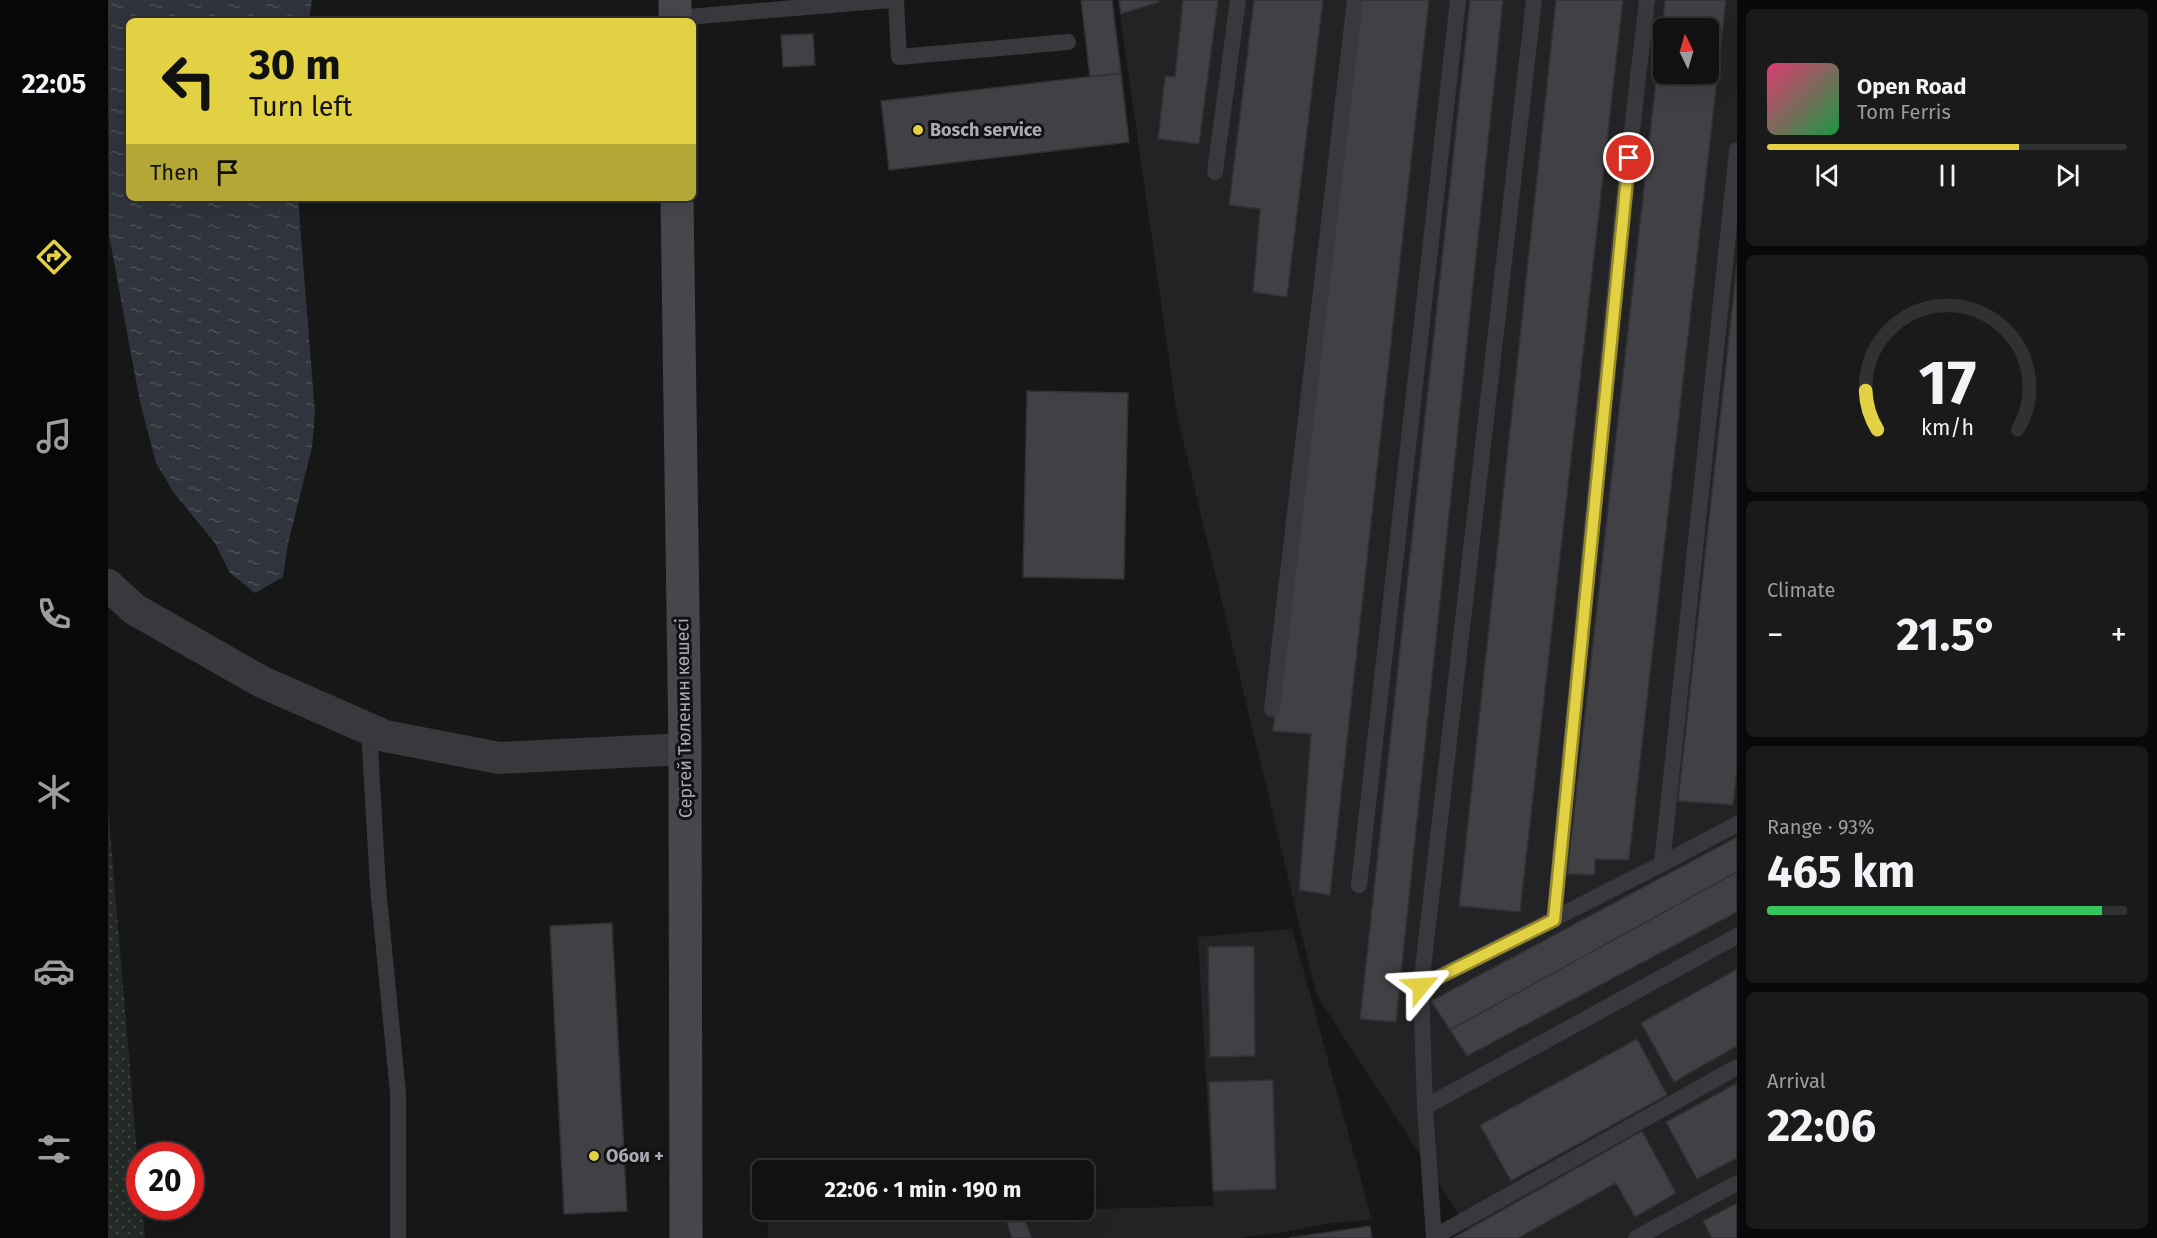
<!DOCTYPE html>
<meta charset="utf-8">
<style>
body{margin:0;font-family:"Fira Sans",sans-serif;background:#1a1a1b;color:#f1f3f6;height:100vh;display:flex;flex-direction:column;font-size:22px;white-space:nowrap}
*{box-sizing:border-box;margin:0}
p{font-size:20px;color:#9c9d9f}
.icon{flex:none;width:33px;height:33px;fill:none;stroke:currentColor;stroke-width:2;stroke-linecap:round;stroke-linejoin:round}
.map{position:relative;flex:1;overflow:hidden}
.panel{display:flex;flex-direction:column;gap:9px;padding:9px;background:#09090a;width:420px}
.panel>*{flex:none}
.hud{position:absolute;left:18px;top:18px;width:570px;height:183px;border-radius:9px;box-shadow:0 6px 24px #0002,0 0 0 2px #303132;background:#e3d144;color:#111;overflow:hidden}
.needle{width:39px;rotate:355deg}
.fabs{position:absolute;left:1545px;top:18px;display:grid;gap:12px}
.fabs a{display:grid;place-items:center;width:66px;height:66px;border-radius:9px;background:#111112;box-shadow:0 6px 24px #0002,0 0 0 2px #303132;font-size:30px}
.speed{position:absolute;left:18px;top:1142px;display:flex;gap:12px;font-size:30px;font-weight:700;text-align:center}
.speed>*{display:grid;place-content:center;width:78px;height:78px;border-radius:50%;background:#111112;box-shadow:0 6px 24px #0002,0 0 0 2px #303132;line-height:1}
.speed .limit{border:9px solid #d22;background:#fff;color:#111}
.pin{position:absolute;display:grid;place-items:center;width:51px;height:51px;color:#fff;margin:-26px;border:3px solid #fff;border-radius:50%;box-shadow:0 2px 6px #0007}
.me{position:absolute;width:66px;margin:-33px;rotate:63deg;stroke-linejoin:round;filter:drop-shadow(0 0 4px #0008)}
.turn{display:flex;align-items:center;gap:21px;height:126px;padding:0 24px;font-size:27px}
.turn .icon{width:78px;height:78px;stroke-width:2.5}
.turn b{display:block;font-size:42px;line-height:51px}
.then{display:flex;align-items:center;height:57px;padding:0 24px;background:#0003;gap:12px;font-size:22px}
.big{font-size:45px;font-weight:700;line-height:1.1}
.panel .tile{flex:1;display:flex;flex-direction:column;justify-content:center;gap:9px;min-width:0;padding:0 21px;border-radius:9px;background:#1a1a1b}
.panel .dial{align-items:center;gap:0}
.dial svg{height:156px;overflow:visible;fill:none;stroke:#303132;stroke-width:7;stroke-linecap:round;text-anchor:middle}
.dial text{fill:#f1f3f6;stroke:none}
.song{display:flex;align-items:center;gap:18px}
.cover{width:72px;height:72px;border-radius:9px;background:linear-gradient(135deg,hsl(340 70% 55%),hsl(140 70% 35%))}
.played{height:6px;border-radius:3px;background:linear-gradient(90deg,#e3d144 70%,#303132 70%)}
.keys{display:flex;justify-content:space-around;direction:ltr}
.heat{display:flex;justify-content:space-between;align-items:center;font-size:33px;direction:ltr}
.charge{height:9px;border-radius:4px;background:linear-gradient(90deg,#34c759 93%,#303132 0)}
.trip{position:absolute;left:644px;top:1160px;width:342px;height:60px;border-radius:9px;background:#111112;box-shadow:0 6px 24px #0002,0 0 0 2px #303132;font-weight:700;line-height:60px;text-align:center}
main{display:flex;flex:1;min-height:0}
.tab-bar{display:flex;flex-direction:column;width:108px;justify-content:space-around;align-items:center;background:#070707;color:#9c9d9f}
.tab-bar .icon{width:42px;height:42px}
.tab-bar .active{color:#e3d144}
.tab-bar b{font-size:27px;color:#f1f3f6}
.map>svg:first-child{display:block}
.built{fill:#232325;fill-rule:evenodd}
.grass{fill:url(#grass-dots)}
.water{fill:url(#water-ripples)}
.building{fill:#414145;stroke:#313134;stroke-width:1.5;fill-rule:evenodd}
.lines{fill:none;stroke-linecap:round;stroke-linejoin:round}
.service{stroke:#38383d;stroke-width:16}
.minor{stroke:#38383d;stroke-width:32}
.secondary{stroke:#46464d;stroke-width:33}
.route-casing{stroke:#94882c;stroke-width:15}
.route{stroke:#e3d144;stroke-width:10}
.poi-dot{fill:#e3d144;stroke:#121213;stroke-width:2}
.labels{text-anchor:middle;stroke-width:6;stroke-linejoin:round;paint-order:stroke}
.poi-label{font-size:18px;font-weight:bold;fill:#aaabb7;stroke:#121213;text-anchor:start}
.street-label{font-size:18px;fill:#aaabb7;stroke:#121213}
</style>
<main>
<nav class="tab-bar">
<b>22:05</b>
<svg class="icon active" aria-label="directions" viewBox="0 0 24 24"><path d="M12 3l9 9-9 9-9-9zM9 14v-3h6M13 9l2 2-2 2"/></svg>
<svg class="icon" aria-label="music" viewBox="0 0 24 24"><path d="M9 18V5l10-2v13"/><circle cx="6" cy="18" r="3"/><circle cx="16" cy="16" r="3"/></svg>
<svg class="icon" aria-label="phone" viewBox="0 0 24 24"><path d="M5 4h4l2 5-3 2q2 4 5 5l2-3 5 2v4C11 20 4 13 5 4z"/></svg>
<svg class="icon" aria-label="climate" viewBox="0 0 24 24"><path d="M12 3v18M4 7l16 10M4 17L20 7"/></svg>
<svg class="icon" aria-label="car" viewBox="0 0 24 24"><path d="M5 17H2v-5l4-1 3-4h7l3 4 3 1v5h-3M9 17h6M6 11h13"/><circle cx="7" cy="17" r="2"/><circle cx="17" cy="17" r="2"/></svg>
<svg class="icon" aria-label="filters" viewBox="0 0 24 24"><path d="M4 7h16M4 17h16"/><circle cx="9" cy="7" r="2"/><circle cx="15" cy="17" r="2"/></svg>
</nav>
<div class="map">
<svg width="1629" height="1238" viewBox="0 0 1629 1238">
<defs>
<pattern id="grass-dots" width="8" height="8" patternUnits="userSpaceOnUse" patternTransform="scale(1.5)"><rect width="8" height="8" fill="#232a25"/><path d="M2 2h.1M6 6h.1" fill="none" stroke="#404642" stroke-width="1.8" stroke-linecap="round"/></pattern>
<pattern id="water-ripples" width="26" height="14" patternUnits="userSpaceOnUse" patternTransform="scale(1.5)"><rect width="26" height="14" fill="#30343d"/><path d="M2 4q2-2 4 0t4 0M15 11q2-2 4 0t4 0" fill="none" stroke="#4b4f57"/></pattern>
</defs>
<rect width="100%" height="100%" fill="#171718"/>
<path class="built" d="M 1010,0 L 1629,0 L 1629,1238 L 1366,1238 L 1208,994 L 1069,415 ZM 1556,28 L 1600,28 L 1600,74 L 1556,74 Z
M 1184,929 L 1264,1220 L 1222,1223 L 1177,1232 L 1130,1238 L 660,1238 L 660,1209 L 704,1213 L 782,1214 L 1105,1206 L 1090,937 Z"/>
<path class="grass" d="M 0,808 L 31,1178 L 32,1206 L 34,1206 L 37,1238 L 0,1238 Z"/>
<path class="water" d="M 0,0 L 204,0 L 201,21 L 21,21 L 21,198 L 190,198 L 207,413 L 204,447 L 180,544 L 175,577 L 147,593 L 122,573 L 107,543 L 66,493 L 48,463 L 32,402 L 1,235 Z"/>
<path class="building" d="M 973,0 L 1004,0 L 1013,73 L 982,77 Z
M 1011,0 L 1050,0 L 1051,2 L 1013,14 Z
M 1075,0 L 1110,0 L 1091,144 L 1050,139 L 1057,76 L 1067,77 Z
M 1146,0 L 1215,0 L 1179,297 L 1145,292 L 1152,209 L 1121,205 Z
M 1253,0 L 1321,0 L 1222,895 L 1191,890 L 1203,734 L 1165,731 Z
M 1362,0 L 1395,0 L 1288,1022 L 1252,1019 Z
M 1448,0 L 1515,0 L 1412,912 L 1351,906 Z
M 1557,0 L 1618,0 L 1521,860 L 1487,859 L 1487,875 L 1459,874 ZM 1556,28 L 1600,28 L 1600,74 L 1556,74 Z
M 705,34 L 707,65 L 675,67 L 673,35 Z
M 1013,73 L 1021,142 L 781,170 L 773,101 Z
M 1629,264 L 1629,770 L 1625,805 L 1570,801 Z
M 919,391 L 1020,393 L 1016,579 L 915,577 Z
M 1629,837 L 1629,872 L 1342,1030 L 1323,1001 Z
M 1629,872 L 1629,912 L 1359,1056 L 1342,1030 Z
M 504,923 L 519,1211 L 456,1214 L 442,926 Z
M 1146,946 L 1147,1056 L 1102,1057 L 1100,947 Z
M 1629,969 L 1629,1046 L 1566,1082 L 1533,1023 Z
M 1529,1039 L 1559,1095 L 1403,1181 L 1372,1125 Z
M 1165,1080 L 1168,1189 L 1105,1191 L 1101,1082 Z
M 1629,1083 L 1629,1158 L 1589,1179 L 1558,1122 Z
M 1534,1131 L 1568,1193 L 1527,1217 L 1508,1183 L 1410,1238 L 1345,1238 Z
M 1629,1203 L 1629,1238 L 1604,1238 L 1595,1221 Z
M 915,1216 L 924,1238 L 904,1238 L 899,1223 Z
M 1262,1226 L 1264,1238 L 1181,1238 Z"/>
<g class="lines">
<path class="service" d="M 788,0 L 791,57 L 960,42
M 567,18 L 783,0
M 1107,172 L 1130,0
M 1164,709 L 1247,0
M 261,730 L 270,887 L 290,1093 L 290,1238
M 1554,864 L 1629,150
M 1251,885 L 1350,0
M 1446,920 L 1513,226 L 1539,0
M 1313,986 L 1554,864 L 1629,824
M 1317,1107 L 1629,936
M 1326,1237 L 1629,1067
M 1326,1238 L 1317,1107 L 1313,986 L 1426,0
M 1528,1238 L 1629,1183"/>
<path class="minor" d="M 0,585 L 26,609 L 154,682 L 277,736 L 391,758 L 577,749"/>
<path class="secondary" d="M 567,21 L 567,0
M 569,198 L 577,749 L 578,1238"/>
</g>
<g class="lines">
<defs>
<path id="route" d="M 1313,986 L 1446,920 L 1521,158"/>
</defs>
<use href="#route" class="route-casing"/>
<use href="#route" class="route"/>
</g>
<g class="poi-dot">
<circle cx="810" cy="130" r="6"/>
<circle cx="486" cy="1156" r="6"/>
</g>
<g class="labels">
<g class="poi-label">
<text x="822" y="136">Bosch service</text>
<text x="498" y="1162">Обои +</text>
</g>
<g class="street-label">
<text transform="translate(576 718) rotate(-91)" y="6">Сергей Тюленин көшесі</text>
</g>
</g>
</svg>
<div class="fabs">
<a><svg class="needle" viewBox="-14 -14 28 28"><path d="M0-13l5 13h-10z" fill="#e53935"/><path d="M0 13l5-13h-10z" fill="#9c9d9f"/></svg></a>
</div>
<div class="speed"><div class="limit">20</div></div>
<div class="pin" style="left:1521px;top:158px;background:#d93025"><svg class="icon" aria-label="arrive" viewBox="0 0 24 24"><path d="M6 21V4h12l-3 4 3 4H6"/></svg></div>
<svg class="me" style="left:1313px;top:986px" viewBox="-20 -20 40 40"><path d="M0-17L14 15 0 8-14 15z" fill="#e3d144" stroke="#fff" stroke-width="4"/></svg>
<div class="trip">22:06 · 1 min · 190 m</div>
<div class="hud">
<div class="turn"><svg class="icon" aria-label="left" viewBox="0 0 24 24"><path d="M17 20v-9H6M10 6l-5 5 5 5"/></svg><div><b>30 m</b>Turn left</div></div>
<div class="then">Then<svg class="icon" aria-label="arrive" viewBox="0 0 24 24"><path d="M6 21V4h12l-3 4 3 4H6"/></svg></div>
</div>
</div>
<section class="panel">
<div class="tile">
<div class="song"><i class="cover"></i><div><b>Open Road</b><p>Tom Ferris</p></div></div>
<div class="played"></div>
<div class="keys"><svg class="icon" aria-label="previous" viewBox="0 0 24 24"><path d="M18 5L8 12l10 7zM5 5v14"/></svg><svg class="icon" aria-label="pause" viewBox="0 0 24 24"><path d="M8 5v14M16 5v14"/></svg><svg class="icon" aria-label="next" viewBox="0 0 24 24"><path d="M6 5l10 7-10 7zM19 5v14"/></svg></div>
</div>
<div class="tile dial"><svg viewBox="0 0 100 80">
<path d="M14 69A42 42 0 1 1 86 69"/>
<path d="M14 69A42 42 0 0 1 8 49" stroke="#e3d144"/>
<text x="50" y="56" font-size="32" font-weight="700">17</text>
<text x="50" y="72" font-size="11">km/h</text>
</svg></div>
<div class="tile"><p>Climate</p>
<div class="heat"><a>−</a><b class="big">21.5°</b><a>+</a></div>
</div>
<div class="tile"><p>Range · 93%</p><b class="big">465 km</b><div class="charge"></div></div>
<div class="tile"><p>Arrival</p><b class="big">22:06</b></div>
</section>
</main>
